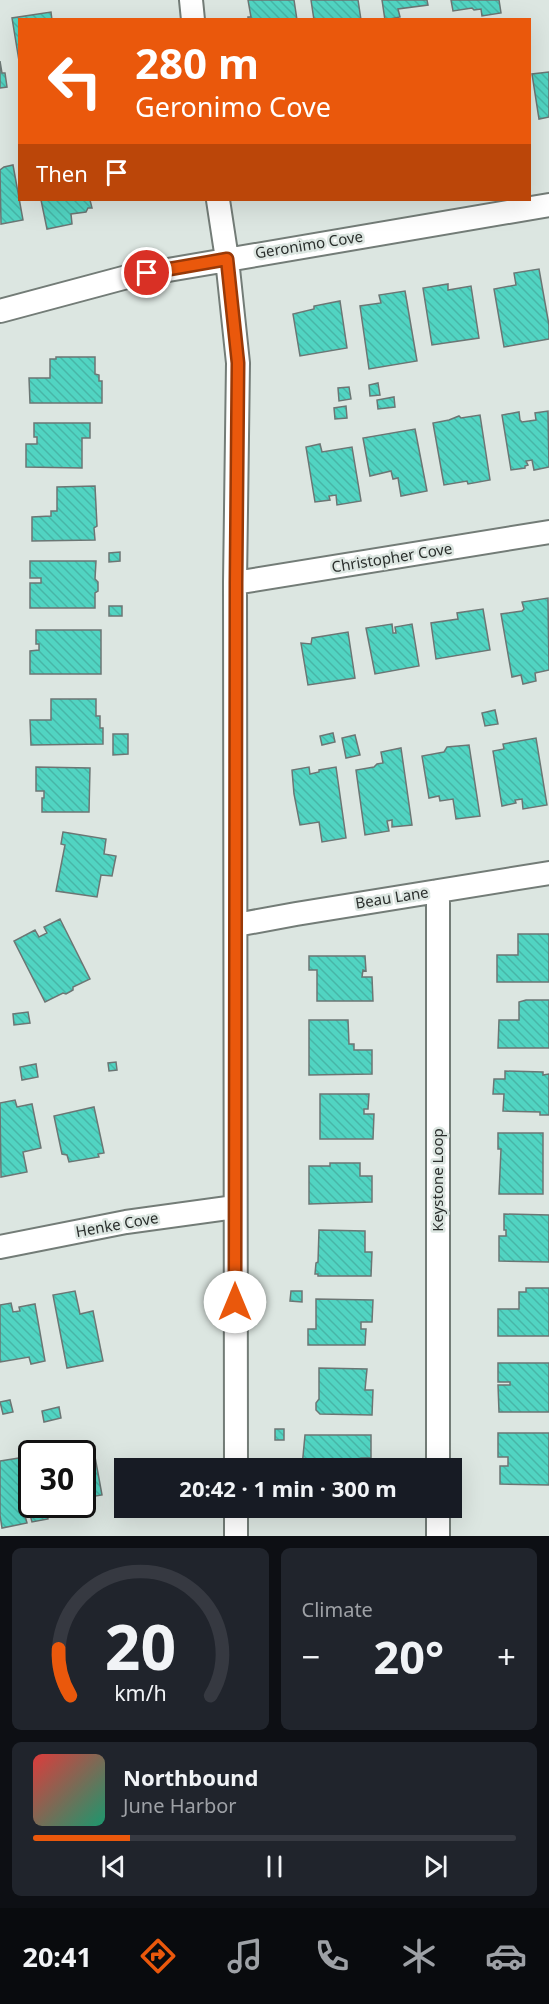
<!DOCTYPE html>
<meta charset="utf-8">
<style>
body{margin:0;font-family:"Noto Sans",sans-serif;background:#20242c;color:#f1f3f6;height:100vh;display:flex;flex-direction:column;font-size:22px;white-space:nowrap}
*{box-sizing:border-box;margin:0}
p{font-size:20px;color:#9ea1a6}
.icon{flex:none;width:33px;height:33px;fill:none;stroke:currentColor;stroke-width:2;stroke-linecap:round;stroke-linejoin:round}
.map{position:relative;height:1536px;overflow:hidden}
.panel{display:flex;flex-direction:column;gap:12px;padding:12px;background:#0d0f14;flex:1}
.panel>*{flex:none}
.guide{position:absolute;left:18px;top:18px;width:513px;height:183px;border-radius:0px;box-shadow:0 6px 24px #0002;background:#ea580c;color:#fff;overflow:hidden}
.speed{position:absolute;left:18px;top:1440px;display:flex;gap:12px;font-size:30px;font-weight:700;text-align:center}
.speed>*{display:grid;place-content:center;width:78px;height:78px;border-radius:50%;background:#171b24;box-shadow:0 6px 24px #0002;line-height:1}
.speed .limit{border:3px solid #111;border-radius:9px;background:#fff;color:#111}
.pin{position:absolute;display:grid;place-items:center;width:51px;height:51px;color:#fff;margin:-26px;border:3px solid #fff;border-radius:50%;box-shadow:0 2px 6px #0007}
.me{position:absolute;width:66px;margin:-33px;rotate:0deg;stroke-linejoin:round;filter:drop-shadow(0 0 4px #0008)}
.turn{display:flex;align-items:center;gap:21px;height:126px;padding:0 18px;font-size:27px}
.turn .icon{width:78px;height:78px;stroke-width:2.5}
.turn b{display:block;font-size:42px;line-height:51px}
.then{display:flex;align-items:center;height:57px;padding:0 18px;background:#0003;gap:12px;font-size:22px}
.big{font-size:45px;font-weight:700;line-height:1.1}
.panel .widget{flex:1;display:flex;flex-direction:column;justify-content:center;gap:9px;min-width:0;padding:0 21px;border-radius:9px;background:#20242c}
.panel .dial{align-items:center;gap:0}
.dial svg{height:156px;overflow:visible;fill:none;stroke:#363941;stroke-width:7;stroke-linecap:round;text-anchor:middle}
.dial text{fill:#f1f3f6;stroke:none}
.song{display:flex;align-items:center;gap:18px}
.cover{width:72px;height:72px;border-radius:9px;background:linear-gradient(135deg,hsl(0 70% 55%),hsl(160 70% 35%))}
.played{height:6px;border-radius:3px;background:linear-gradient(90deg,#ea580c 20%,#363941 20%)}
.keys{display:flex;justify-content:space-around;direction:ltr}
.heat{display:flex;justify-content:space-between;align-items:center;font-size:33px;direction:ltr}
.panel .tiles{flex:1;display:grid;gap:12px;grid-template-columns:1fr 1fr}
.widget:last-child{grid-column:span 2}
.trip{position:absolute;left:114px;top:1458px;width:348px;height:60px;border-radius:0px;background:#171b24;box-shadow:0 6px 24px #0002;font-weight:700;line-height:60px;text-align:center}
.tabs{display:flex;height:96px;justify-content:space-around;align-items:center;background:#090b0e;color:#9ea1a6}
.tabs .icon{width:42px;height:42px}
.tabs .active{color:#ea580c}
.tabs b{font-size:27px;color:#f1f3f6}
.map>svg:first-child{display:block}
.building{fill:url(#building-back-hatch);stroke:#6c7674;stroke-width:1.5}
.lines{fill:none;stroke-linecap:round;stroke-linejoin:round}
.minor-casing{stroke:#737c77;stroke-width:26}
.minor{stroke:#fff;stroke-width:22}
.route-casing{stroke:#983908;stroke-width:15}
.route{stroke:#ea580c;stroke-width:10}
.labels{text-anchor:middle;stroke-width:5;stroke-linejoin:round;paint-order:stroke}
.street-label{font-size:15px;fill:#2b2f2d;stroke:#dce6e1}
</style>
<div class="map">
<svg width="549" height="1536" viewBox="0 0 549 1536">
<defs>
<pattern id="building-back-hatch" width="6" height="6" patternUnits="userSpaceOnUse" patternTransform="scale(1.5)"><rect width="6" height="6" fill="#51d4c2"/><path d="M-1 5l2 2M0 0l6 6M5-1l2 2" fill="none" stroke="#47b6a7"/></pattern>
</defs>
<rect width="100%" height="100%" fill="#dce6e1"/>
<path class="building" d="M 248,0 L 294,0 L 297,20 L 248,20 L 248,17 L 251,17 Z
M 311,0 L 358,0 L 361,20 L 314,20 Z
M 382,0 L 427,0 L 428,5 L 398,9 L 400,17 L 385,20 Z
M 451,0 L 499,0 L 501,13 L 482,16 L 481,9 L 474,10 L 472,8 L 453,11 Z
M 51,12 L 52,20 L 20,20 L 20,67 L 12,18 Z
M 0,61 L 2,73 L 5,73 L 7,87 L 0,88 Z
M 549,72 L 549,117 L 539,119 L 532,74 Z
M 13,165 L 23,220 L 1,224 L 0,170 L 4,167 Z
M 41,200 L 90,200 L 92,208 L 88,208 L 86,212 L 71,214 L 72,224 L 47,229 Z
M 539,269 L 549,325 L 549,339 L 504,347 L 494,289 L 516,285 L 514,273 Z
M 448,284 L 448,290 L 471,286 L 479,338 L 432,345 L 423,288 Z
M 405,291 L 417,361 L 369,369 L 360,306 L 381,303 L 379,295 Z
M 340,301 L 347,348 L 300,356 L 293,314 L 314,309 L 314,306 Z
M 56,357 L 95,357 L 95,374 L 99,375 L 99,381 L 102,381 L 102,403 L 30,403 L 29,378 L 50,378 L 50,359 L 56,359 Z
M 378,383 L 380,395 L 370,396 L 369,385 Z
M 349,387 L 351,399 L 339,401 L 338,388 Z
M 394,397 L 395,407 L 378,409 L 377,400 Z
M 346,406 L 347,418 L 335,419 L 334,408 Z
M 548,411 L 549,467 L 534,470 L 532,460 L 526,461 L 528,465 L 525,466 L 525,468 L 511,470 L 502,415 L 519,412 L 520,420 L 522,422 L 536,420 L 535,413 Z
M 480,415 L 490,480 L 468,484 L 467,481 L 444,485 L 433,423 L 449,420 L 459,416 L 461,418 Z
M 34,423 L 90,423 L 90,438 L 82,438 L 82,468 L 26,467 L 26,444 L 37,444 L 37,437 L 34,437 Z
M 415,429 L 427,491 L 401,496 L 398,478 L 393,479 L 391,471 L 370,476 L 363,438 Z
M 320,444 L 322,452 L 352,447 L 361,501 L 337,505 L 336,495 L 329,496 L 330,500 L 315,502 L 306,447 Z
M 95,486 L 97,526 L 94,528 L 95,540 L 32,541 L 32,517 L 51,516 L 51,511 L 57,511 L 57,487 Z
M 120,552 L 120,561 L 109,562 L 109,553 Z
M 30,561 L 96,561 L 95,579 L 98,582 L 98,591 L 95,593 L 95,608 L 30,608 L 30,583 L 41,583 L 41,578 L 30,578 Z
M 548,598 L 549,670 L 535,673 L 536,681 L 523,684 L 521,675 L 512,677 L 501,614 L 522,611 L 524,609 L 522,602 Z
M 109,606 L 122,606 L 122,616 L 109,616 Z
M 483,609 L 490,650 L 436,659 L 431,623 L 458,619 L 457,613 Z
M 392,624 L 393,633 L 396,633 L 395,627 L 412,624 L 419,666 L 375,674 L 366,628 Z
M 36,630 L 101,630 L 101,674 L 30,674 L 30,651 L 39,650 L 39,644 L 36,644 Z
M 348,632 L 355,678 L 308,685 L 301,643 L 311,644 L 312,638 Z
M 51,699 L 96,699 L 96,716 L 100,716 L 100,728 L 103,728 L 103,744 L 31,745 L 30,720 L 51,720 Z
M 495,710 L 498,724 L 485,726 L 482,713 Z
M 333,733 L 335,742 L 322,745 L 320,736 Z
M 113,734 L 128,734 L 128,754 L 113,755 Z
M 355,735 L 360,755 L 346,758 L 342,738 Z
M 536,738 L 547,805 L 523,809 L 522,799 L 515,800 L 516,803 L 502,806 L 493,751 L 504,749 L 503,744 Z
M 469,745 L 480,816 L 456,819 L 453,799 L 440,801 L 439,796 L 429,798 L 422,756 L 444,752 L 447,747 Z
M 401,748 L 412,825 L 392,827 L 392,820 L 387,821 L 389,831 L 365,835 L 356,770 L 374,767 L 377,764 L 383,763 L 381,752 Z
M 36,767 L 90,768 L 89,812 L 42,812 L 42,798 L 44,798 L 44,791 L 36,791 Z
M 309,767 L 310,774 L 319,772 L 319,770 L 336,767 L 346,838 L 322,842 L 319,822 L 300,825 L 294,794 L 292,770 Z
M 63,832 L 106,839 L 104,854 L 116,856 L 112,876 L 101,875 L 97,897 L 56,891 L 65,845 L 61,844 Z
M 60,919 L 90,979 L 73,987 L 73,990 L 66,994 L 63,993 L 45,1002 L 14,941 L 35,930 L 39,937 L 47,933 L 44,927 Z
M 518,934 L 549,934 L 549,982 L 497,982 L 497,955 L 518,955 Z
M 309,956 L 365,956 L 366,971 L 363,970 L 362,977 L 372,977 L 373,1001 L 317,1001 L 317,970 L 309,970 Z
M 526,1000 L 549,1000 L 549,1048 L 498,1048 L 499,1020 L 519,1020 L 519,1002 Z
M 28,1012 L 30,1023 L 14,1025 L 13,1014 Z
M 309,1020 L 348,1020 L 349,1044 L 354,1044 L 354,1050 L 372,1050 L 372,1074 L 309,1075 Z
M 116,1062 L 117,1070 L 109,1071 L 108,1063 Z
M 36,1064 L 38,1077 L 22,1080 L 20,1067 Z
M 505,1071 L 543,1072 L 543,1075 L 549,1074 L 549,1115 L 540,1115 L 540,1112 L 503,1111 L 504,1094 L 493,1094 L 494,1079 L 505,1079 Z
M 320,1094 L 369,1094 L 368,1109 L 364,1109 L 364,1114 L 374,1114 L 373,1139 L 320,1139 Z
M 15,1100 L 17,1107 L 32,1104 L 41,1148 L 23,1152 L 27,1172 L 1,1177 L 0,1103 Z
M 94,1107 L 104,1153 L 98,1154 L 99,1157 L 69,1162 L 67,1155 L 62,1154 L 54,1116 Z
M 498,1133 L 543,1133 L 543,1194 L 499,1194 L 501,1149 L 498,1149 Z
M 330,1163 L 360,1163 L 360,1176 L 372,1176 L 372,1202 L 309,1204 L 309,1166 L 330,1166 Z
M 504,1214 L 549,1215 L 549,1262 L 499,1261 L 499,1236 L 506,1236 L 506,1230 L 504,1230 Z
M 319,1230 L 365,1231 L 365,1252 L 372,1252 L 371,1276 L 318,1276 L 318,1274 L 315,1274 L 316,1263 L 318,1262 Z
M 526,1288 L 549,1288 L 549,1336 L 498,1336 L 498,1309 L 519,1309 L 519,1292 L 526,1292 Z
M 75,1291 L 80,1314 L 93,1311 L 103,1361 L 67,1368 L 53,1295 Z
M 291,1291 L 302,1291 L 302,1302 L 290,1301 Z
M 316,1299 L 373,1300 L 372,1322 L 361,1322 L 361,1329 L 366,1329 L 365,1345 L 308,1345 L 308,1329 L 316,1329 Z
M 11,1303 L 13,1312 L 20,1311 L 19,1307 L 35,1304 L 45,1361 L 31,1364 L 29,1357 L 0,1362 L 0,1305 Z
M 498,1363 L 549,1363 L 549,1412 L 499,1412 L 498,1385 L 510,1385 L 510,1382 L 498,1382 Z
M 319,1368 L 367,1369 L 365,1390 L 373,1390 L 372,1415 L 320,1414 L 316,1410 L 316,1403 L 319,1399 Z
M 10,1400 L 13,1412 L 3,1414 L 0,1402 Z
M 59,1407 L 61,1418 L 44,1422 L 42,1411 Z
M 275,1429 L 284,1429 L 284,1440 L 275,1440 Z
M 498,1433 L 549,1433 L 549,1485 L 500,1484 L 500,1466 L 508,1466 L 508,1457 L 498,1457 Z
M 305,1435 L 371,1435 L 371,1458 L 361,1458 L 361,1462 L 370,1462 L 370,1468 L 302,1467 Z
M 93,1446 L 102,1495 L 89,1497 L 92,1507 L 67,1512 L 65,1504 L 82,1504 L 82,1454 L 57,1453 Z
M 32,1456 L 32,1504 L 45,1504 L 48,1519 L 32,1522 L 29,1511 L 24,1512 L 27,1523 L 2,1528 L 0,1515 L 0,1461 Z"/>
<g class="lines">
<defs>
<path id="minor" d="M 191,0 L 193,20
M 218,200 L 227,259 L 238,363 L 235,583 L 236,1468
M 0,311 L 127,277 L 549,205
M 235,583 L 549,532
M 236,925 L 296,914 L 549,873
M 0,1247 L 126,1222 L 235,1207
M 438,1468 L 438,891
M 236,1508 L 236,1536
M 438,1536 L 438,1508"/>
</defs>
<use href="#minor" class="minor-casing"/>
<use href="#minor" class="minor"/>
</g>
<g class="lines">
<defs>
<path id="route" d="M 147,273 L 227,259 L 238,363 L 236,583 L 235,1302"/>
</defs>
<use href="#route" class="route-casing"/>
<use href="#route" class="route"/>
</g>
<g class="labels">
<g class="street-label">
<text transform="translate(309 245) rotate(-9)" y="5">Geronimo Cove</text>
<text transform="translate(392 558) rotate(-9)" y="5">Christopher Cove</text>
<text transform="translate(392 898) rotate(-9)" y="5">Beau Lane</text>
<text transform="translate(438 1180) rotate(-90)" y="5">Keystone Loop</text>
<text transform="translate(117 1225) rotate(-10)" y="5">Henke Cove</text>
</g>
</g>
</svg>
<div class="speed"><div class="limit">30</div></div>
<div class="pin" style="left:147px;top:273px;background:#d93025"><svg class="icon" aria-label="arrive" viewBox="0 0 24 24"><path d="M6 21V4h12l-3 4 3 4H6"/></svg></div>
<svg class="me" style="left:235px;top:1302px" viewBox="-20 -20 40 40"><circle r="19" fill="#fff"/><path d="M0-13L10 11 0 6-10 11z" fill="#ea580c"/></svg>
<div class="trip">20:42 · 1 min · 300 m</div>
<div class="guide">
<div class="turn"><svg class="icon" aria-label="left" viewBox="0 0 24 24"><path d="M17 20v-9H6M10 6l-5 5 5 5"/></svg><div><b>280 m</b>Geronimo Cove</div></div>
<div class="then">Then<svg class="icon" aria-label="arrive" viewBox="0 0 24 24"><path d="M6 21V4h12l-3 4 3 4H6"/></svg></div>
</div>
</div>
<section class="panel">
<div class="tiles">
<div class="widget dial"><svg viewBox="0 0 100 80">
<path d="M14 69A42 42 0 1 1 86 69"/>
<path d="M14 69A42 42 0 0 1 8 45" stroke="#ea580c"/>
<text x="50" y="56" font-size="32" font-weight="700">20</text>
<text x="50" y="72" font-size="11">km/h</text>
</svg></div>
<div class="widget"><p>Climate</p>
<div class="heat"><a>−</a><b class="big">20°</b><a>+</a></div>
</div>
<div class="widget">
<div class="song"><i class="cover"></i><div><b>Northbound</b><p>June Harbor</p></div></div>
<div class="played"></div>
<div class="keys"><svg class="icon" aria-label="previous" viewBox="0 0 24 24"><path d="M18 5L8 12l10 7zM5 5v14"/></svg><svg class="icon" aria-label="pause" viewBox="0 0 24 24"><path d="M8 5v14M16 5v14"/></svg><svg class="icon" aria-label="next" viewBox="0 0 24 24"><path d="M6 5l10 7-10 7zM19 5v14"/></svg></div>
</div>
</div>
</section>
<nav class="tabs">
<b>20:41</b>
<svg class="icon active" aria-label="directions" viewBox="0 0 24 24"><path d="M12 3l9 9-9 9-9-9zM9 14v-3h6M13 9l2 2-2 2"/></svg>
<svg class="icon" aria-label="music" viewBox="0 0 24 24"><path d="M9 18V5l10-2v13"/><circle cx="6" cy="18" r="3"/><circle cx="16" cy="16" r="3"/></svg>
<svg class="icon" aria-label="phone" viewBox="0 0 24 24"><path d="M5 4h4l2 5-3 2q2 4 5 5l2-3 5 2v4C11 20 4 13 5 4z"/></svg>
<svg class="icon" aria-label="climate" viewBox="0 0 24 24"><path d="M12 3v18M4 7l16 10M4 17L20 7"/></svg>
<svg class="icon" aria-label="car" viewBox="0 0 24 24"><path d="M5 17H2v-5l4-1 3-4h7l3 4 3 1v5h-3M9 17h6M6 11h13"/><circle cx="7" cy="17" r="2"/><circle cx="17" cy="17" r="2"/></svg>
</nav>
